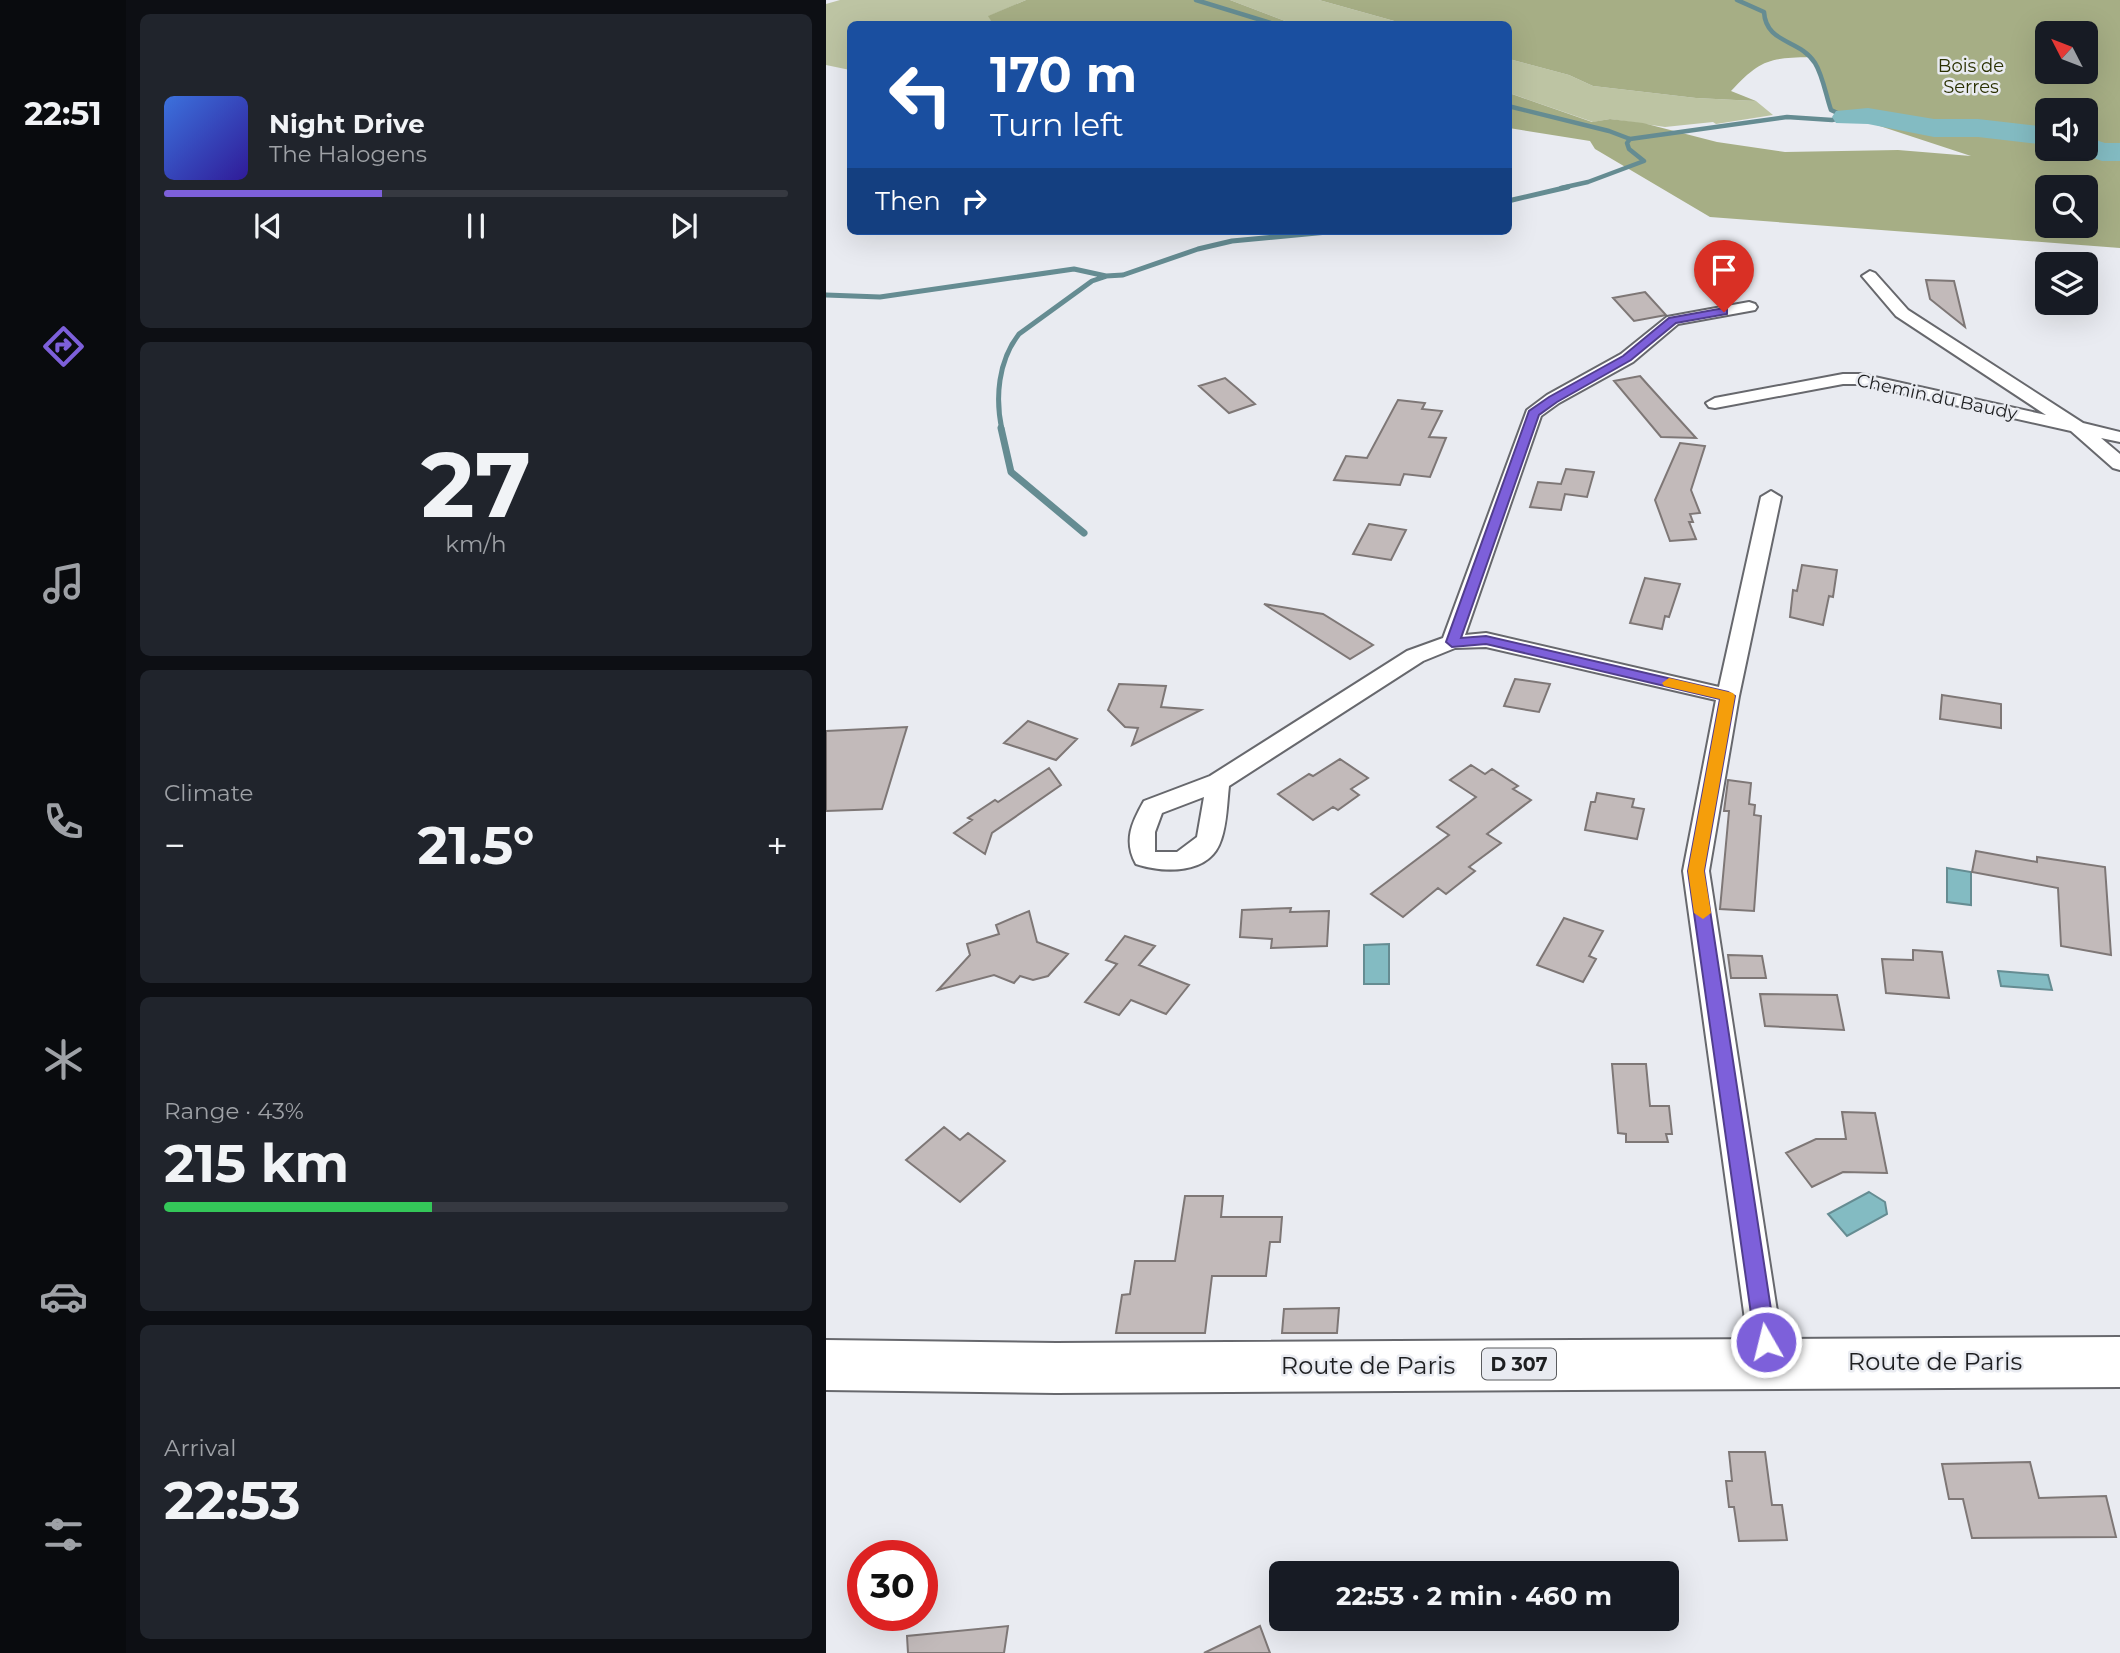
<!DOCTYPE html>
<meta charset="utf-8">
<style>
body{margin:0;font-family:Montserrat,sans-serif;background:#20242c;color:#f1f3f6;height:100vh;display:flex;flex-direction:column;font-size:26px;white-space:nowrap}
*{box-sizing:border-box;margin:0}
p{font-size:23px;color:#9ea1a6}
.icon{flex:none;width:38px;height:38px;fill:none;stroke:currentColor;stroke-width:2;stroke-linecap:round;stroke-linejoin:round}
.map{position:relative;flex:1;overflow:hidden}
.drawer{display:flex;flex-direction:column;gap:14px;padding:14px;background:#0d0f14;width:700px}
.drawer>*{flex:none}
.top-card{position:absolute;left:21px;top:21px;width:665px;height:214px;border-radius:10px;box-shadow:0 7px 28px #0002;background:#1a4fa0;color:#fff;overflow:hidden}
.needle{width:46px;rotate:312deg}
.buttons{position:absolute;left:1209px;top:21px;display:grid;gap:14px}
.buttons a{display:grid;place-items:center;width:63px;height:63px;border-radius:10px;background:#171b24;box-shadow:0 7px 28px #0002;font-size:35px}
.speed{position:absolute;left:21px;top:1540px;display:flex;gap:14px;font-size:35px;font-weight:700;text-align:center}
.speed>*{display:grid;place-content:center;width:91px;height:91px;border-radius:50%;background:#171b24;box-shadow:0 7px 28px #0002;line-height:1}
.speed .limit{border:10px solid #d22;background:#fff;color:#111}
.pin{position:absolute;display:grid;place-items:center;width:60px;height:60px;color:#fff;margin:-72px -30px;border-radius:50% 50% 50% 0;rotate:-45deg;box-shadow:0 0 7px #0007}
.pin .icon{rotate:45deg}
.me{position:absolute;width:77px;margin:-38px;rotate:352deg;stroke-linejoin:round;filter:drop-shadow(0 0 5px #0008)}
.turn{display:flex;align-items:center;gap:24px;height:147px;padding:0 28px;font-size:32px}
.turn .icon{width:91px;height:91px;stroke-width:2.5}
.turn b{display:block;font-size:49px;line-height:60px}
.then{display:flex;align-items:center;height:66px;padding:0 28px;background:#0003;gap:14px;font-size:26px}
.big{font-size:52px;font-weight:700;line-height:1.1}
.drawer .card{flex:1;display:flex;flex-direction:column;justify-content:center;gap:10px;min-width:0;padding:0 24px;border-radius:10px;background:#20242c}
.drawer .dial{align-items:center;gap:0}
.dial b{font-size:91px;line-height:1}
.song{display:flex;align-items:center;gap:21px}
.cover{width:84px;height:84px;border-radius:10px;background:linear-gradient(135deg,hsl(220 70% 55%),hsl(250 70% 35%))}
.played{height:7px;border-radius:4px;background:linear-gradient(90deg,#7d60da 35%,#363941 35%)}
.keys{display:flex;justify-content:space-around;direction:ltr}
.heat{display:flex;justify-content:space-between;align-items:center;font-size:38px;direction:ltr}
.charge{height:10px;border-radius:5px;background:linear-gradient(90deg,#34c759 43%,#363941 0)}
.trip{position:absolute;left:443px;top:1561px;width:410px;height:70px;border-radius:10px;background:#171b24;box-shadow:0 7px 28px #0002;font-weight:700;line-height:70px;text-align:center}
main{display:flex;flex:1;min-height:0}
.menu{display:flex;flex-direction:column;width:126px;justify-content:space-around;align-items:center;background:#090b0e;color:#9ea1a6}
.menu .icon{width:49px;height:49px}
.menu .on{color:#7d60da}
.menu b{font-size:32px;color:#f1f3f6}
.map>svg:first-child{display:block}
.green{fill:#bdc4a3}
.forest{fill:#a6ae85;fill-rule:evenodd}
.water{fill:#83bbc2;stroke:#658c92;stroke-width:2}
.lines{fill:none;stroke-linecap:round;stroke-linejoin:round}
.stream-far2{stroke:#658c92;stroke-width:4.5}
.stream-far1{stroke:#658c92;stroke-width:5}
.stream{stroke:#658c92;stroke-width:7}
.river{fill:#83bbc2;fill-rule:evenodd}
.building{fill:#c2baba;stroke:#7e7776;stroke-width:2}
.street-casing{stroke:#67686d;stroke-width:4}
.primary-casing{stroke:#67686d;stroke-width:4}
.street{fill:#fff;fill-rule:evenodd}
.primary{fill:#fff;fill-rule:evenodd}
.route{fill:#7d60da;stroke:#513e8e;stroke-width:2}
.slow{fill:#f59e0b}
.labels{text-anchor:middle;stroke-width:5;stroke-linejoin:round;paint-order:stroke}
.far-park-label{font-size:18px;fill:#2a3000;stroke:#e9ebf1}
.far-street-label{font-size:18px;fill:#1e1f21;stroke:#e9ebf1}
.shield{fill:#e9ebf1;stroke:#5b5c5f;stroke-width:2}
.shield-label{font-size:19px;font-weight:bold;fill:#1e1f21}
.near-street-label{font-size:24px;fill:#1e1f21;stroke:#e9ebf1}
</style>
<main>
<nav class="menu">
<b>22:51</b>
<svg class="icon on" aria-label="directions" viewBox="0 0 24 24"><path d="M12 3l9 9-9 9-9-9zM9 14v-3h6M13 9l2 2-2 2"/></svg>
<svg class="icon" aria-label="music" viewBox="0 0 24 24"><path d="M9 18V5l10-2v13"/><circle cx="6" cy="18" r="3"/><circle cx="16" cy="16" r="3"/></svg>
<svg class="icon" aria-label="phone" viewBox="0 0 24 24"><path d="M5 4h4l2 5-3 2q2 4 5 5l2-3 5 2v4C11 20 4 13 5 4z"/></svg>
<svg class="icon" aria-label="climate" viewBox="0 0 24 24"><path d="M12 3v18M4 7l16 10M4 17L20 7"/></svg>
<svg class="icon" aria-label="car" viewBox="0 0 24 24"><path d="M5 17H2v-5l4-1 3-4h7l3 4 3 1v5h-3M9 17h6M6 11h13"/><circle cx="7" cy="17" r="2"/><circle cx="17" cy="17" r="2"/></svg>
<svg class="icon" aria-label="filters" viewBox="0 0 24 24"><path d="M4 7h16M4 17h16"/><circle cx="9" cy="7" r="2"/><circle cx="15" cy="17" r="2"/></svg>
</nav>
<section class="drawer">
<div class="card">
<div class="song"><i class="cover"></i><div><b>Night Drive</b><p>The Halogens</p></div></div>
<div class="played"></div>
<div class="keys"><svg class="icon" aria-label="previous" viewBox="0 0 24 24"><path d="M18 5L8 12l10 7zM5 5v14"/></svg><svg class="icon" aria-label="pause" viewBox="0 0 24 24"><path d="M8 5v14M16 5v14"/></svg><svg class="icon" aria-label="next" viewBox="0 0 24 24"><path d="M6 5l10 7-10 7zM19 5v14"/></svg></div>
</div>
<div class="card dial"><b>27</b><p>km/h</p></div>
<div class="card"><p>Climate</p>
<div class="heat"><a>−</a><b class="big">21.5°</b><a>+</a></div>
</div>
<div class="card"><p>Range · 43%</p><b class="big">215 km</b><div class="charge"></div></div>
<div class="card"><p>Arrival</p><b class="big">22:53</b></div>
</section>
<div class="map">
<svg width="1294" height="1653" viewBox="0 0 1294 1653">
<rect width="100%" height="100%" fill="#e9ebf1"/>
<path class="green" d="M 14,0 L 200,0 L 163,16 L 167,24 L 24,24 L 24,70 L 0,65 L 0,4 Z
M 404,0 L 493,0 L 579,24 L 467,24 Z
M 683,59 L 743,75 L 767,86 L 870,98 L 930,101 L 947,115 L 890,124 L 887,122 L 839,127 L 784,119 L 767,122 L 683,93 Z"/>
<path class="forest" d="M 200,0 L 404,0 L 467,24 L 167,24 L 162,16 Z
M 493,0 L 1294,0 L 1294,248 L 884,217 L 769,149 L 764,141 L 683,128 L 683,93 L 766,122 L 784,119 L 817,123 L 891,142 L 959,152 L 1072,150 L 1145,156 L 1005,110 L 992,69 L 984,57 C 942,58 934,60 905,91 L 930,101 L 870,98 L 767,86 L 743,75 L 683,59 L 682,24 L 579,24 ZM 1222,33 L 1260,33 L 1260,72 L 1222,72 ZM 1222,110 L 1260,110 L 1260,149 L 1222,149 ZM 1222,187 L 1260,187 L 1260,226 L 1222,226 Z"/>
<path class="water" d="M 1121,868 L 1145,872 L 1145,905 L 1121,902 Z
M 563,944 L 563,984 L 538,984 L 538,945 Z
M 1172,971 L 1222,975 L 1226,990 L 1175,986 Z
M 1043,1192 L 1059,1202 L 1061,1214 L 1021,1236 L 1002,1214 Z"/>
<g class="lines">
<path class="stream-far2" d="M 370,0 L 448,24
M 911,0 L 938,12 C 940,44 974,39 989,63 C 997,76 1000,96 1005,110 L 1020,117
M 682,106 L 783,131 L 804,139 L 961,117 L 1006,120 L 1020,117
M 735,188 L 762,182 L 818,161 L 803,149 L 801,143 L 804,139"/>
<path class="stream-far1" d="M 682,201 L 742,187
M 0,295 L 54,297 L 248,269 L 280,276 L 297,275 L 372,249 L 406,241 L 512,231
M 176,430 C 169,398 172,361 193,334 L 266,281 L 281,276"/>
<path class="stream" d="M 175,428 L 185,472 L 258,533"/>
<path class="river" d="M 1042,108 L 1108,119 L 1152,119 L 1222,127 L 1222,145 L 1152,137 L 1108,137 L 1042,124 L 1010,123 L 1006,117 L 1010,111 Z
M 1260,137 L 1279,143 L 1294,143 L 1294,161 L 1276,161 L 1250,152 L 1247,149 L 1260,149 Z"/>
</g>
<path class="building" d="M 1100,280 L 1128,281 L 1139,327 L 1104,299 Z
M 819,292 L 840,315 L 808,321 L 787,298 Z
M 814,376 L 822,385 L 870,438 L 835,437 L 788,381 Z
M 399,378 L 412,389 L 429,404 L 403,413 L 373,386 Z
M 572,400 L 599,403 L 596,409 L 616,411 L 603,437 L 620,438 L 604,477 L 578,474 L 574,485 L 508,480 L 520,456 L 541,458 Z
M 854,443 L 879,446 L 865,490 L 874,513 L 864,514 L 867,522 L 863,522 L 870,539 L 844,541 L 829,500 Z
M 740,469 L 768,472 L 761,497 L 739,494 L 735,510 L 704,507 L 712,482 L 735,484 Z
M 543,524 L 580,530 L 565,560 L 527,554 Z
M 976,565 L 1011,570 L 1007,597 L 1003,596 L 997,625 L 964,617 L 967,590 L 971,591 Z
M 819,578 L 854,584 L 843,617 L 839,616 L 836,629 L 804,623 Z
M 438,604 L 497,614 L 547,645 L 524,659 Z
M 689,679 L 724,684 L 713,712 L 678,706 Z
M 293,684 L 340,686 L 335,707 L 375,710 L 306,745 L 312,728 L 299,727 L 282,710 Z
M 1116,695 L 1175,704 L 1175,728 L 1114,719 Z
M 202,721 L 251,739 L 230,760 L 178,743 Z
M 81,727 L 56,809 L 0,811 L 0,731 Z
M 514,759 L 542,778 L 525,789 L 533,795 L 512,810 L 507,807 L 487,820 L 452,794 L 483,774 L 487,776 Z
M 645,765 L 659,774 L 666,769 L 692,786 L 687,789 L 705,800 L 661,834 L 675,843 L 643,867 L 649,871 L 620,894 L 612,888 L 577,917 L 545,894 L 623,835 L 611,827 L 650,797 L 624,780 Z
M 223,768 L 235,785 L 166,833 L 159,854 L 128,833 L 146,820 L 142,818 L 169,800 L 172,802 Z
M 902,780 L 925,783 L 923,804 L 929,805 L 928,815 L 935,816 L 928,911 L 894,909 L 903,811 L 898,811 Z
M 771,793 L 808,799 L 806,807 L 818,809 L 811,839 L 759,830 L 765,802 L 769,802 Z
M 1150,851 L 1211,862 L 1211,857 L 1279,867 L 1285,955 L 1235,946 L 1232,888 L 1146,872 Z
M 465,908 L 464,912 L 503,911 L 501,946 L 445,948 L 446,939 L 414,937 L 416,910 Z
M 203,911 L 211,942 L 242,954 L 222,976 L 207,980 L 194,976 L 188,983 L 168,975 L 112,990 L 144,955 L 141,944 L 173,934 L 170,925 Z
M 738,918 L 777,931 L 763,956 L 770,959 L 757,982 L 711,965 Z
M 299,936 L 329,946 L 313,965 L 363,985 L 340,1014 L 305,1000 L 293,1015 L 259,1002 L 291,964 L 280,960 Z
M 1087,950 L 1116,952 L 1123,998 L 1060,993 L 1056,959 L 1087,960 Z
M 902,955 L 936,956 L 940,978 L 905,978 Z
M 934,994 L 1011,995 L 1018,1030 L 939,1026 Z
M 786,1064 L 820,1064 L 824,1106 L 843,1106 L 846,1134 L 840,1134 L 842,1142 L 800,1142 L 800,1134 L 792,1133 Z
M 1016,1112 L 1049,1113 L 1061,1173 L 1017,1172 L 986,1187 L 960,1153 L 990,1139 L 1020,1139 Z
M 118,1127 L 134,1140 L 142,1133 L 179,1161 L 134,1202 L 80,1160 Z
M 359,1196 L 397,1196 L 395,1217 L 456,1217 L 454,1242 L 444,1242 L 440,1276 L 386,1276 L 379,1333 L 290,1333 L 296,1295 L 304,1294 L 309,1261 L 349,1261 Z
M 513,1308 L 511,1333 L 456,1333 L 458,1309 Z
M 903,1452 L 939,1452 L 946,1505 L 956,1505 L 961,1540 L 913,1541 L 908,1507 L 903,1507 L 900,1481 L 906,1481 Z
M 1204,1462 L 1213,1498 L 1280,1496 L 1290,1537 L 1146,1538 L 1137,1499 L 1123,1499 L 1116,1464 Z
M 182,1626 L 178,1653 L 82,1653 L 81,1636 Z
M 434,1626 L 444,1653 L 378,1653 Z"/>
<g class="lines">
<defs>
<path id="street" d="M 1044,271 L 1049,273 L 1082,310 L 1257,423 L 1294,432 L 1294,442 L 1275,438 L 1294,454 L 1294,470 L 1287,468 L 1245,431 L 1035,384 L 1017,384 L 889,408 L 883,407 L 880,403 L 889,398 L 1017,374 L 1035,374 L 1220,415 L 1070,316 L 1036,276 Z
M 923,302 L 929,304 L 931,307 L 929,310 L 852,324 L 807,362 L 733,403 L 715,416 L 639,635 L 660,633 L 893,687 L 935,497 L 945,491 L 955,497 L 913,696 L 883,871 L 959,1363 L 954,1374 L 942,1379 L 930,1374 L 925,1363 L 857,871 L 890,700 L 660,647 L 629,648 L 597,661 L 403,786 C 401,803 401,823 395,840 C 384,875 338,873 310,864 C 297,841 306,822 318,801 L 384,776 L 581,651 L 617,638 L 701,410 L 721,395 L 795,354 L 841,317 ZM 378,797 L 371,837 L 351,852 L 329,852 L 329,832 L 336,813 Z"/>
<path id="primary" d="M 1294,1337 L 1294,1387 L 230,1393 L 0,1390 L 0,1340 L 230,1343 Z"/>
</defs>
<use href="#street" class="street-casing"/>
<use href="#primary" class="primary-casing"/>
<use href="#street" class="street"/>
<use href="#primary" class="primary"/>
</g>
<path class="route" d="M 898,308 L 901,309 L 901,314 L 850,323 L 805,360 L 731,402 L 713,415 L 635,638 L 660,636 L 902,692 L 909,696 L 878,871 L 950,1342 L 947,1349 L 940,1352 L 932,1349 L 929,1342 L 862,871 L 894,699 L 660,644 L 626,647 L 620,642 L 703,411 L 723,397 L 797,356 L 843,318 Z"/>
<path class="slow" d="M 843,678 L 907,693 L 909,696 L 878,871 L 885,913 L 877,919 L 868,913 L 862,871 L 894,699 L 838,686 L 836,683 Z"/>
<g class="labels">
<g class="far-park-label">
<text x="1145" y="72">Bois de<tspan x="1145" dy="21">Serres</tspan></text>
</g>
<g class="far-street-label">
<text transform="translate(1111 397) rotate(12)" y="6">Chemin du Baudy</text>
</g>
<rect class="shield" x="656" y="1348.5" width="74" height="31" rx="5"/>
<g class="shield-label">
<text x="693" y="1371">D 307</text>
</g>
<g class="near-street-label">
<text x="1109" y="1370">Route de Paris</text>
<text x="542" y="1374">Route de Paris</text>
</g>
</g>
</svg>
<div class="buttons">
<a><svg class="needle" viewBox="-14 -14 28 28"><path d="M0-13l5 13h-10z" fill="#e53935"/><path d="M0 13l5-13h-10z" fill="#9ea1a6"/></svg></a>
<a><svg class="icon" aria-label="sound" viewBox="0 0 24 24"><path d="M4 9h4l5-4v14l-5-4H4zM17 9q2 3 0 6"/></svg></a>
<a><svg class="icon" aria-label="search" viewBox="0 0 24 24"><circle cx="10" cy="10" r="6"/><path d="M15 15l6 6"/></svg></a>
<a><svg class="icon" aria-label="layers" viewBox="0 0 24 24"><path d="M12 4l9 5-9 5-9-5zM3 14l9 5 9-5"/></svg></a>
</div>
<div class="speed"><div class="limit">30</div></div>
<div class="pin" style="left:898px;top:312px;background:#d93025"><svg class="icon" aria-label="arrive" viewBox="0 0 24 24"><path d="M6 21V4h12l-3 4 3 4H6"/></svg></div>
<svg class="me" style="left:940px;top:1342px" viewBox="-20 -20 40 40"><circle r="17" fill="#7d60da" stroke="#fff" stroke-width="3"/><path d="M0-11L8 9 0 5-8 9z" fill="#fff"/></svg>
<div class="trip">22:53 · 2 min · 460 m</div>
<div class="top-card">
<div class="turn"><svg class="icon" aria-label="left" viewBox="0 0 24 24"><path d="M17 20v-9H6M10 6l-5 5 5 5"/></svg><div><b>170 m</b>Turn left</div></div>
<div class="then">Then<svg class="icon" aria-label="right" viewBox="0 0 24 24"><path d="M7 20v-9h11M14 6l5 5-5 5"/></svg></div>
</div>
</div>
</main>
